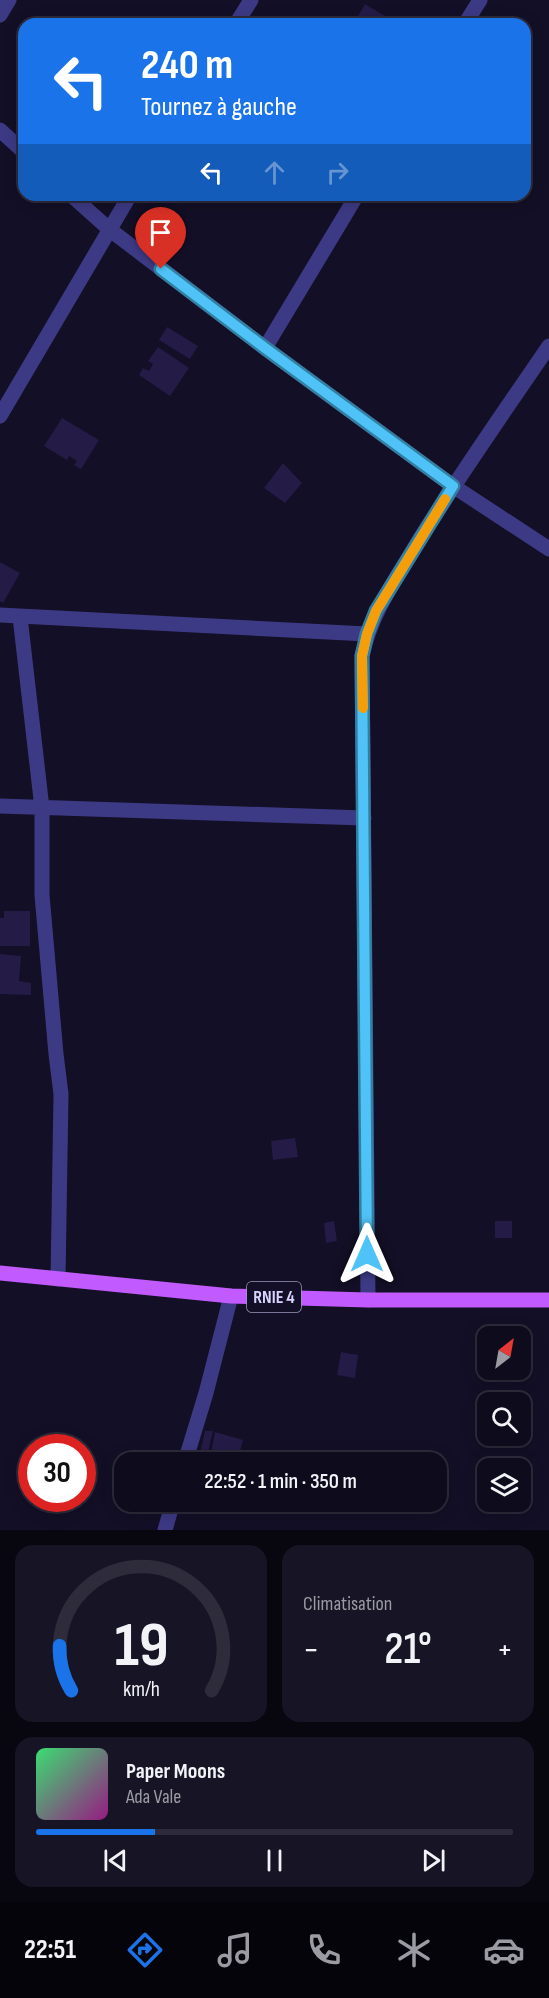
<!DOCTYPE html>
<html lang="fr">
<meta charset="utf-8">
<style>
body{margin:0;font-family:"Sofia Sans Condensed",sans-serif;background:#171425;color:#f1f3f6;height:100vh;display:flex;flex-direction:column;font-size:22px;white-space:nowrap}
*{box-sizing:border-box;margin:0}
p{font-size:20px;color:#9b9ba3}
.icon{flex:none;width:33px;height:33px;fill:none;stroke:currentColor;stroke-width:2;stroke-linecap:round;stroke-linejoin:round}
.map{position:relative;height:1530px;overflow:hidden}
.side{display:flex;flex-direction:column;gap:15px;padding:15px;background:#08060f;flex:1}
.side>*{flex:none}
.hud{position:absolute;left:18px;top:18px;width:513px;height:183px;border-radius:18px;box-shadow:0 3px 15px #0003,0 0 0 2px #2e2b3b;background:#1a73e8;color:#fff;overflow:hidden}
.needle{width:39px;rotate:31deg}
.buttons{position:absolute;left:477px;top:1326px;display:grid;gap:12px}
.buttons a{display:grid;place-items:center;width:54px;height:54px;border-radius:12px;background:#0e0b1c;box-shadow:0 3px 15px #0003,0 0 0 2px #2e2b3b;font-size:30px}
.speed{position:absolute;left:18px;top:1434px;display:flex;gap:12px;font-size:30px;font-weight:700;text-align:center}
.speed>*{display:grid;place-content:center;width:78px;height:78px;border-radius:50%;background:#0e0b1c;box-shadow:0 3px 15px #0003,0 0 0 2px #2e2b3b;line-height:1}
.speed .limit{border:9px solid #d22;background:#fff;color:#111}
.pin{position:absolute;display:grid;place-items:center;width:51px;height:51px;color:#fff;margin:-62px -26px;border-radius:50% 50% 50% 0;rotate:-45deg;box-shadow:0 0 6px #0007}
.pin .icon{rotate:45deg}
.me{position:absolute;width:66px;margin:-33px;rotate:0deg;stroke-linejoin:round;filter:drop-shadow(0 0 4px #0008)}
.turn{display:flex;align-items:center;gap:21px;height:126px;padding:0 24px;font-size:27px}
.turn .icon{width:78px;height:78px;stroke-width:2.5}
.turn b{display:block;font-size:42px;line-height:51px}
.lanes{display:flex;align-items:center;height:57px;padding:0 24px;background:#0003;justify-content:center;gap:30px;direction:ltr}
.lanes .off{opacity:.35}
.big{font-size:45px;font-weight:600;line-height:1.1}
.side .widget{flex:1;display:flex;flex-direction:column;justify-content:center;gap:9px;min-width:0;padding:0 21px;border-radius:18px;background:#171425}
.side .dial{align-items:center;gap:0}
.dial svg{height:156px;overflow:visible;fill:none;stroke:#2e2b3b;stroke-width:7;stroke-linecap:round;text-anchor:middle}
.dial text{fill:#f1f3f6;stroke:none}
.song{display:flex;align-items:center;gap:18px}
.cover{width:72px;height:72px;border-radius:9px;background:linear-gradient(135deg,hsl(140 70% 55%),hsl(310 70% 35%))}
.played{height:6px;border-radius:3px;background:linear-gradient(90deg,#1a73e8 25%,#2e2b3b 25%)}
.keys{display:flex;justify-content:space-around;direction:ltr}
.heat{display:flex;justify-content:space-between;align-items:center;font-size:33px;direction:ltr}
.side .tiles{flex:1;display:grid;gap:15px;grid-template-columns:1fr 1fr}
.widget:last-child{grid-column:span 2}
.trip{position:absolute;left:114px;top:1452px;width:333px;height:60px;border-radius:18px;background:#0e0b1c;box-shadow:0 3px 15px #0003,0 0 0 2px #2e2b3b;font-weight:600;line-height:60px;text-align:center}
.dock{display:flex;height:96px;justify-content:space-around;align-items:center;background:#06040b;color:#9b9ba3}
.dock .icon{width:42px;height:42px}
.dock .selected{color:#1a73e8}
.dock b{font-size:27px;color:#f1f3f6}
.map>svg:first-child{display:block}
.building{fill:#241b47}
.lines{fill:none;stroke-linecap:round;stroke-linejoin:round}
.street{stroke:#3d3a85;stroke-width:15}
.primary{stroke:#c25bff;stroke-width:15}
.route-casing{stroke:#337fa1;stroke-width:15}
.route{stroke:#4fc3f7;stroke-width:10}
.slow{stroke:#f59e0b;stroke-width:10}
.labels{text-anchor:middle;stroke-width:6;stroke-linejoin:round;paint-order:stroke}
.shield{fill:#130f26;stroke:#9e99be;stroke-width:1.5}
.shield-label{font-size:18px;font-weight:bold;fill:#d9d4ff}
</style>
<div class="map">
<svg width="549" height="1530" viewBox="0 0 549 1530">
<rect width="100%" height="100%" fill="#130f26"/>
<path class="building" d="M 365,4 L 398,24 L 366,24 L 357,18 Z
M 167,327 L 198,346 L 190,359 L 159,340 Z
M 158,347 L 189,368 L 170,396 L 139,375 L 143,368 L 149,371 L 153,364 L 148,361 Z
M 62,418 L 99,440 L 81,469 L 74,465 L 77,461 L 69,456 L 67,460 L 44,446 Z
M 283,463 L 302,483 L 285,503 L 264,488 Z
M 0,562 L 20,573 L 3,603 L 0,601 Z
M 4,911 L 30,911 L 30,946 L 0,946 L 0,918 L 4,918 Z
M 0,954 L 21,956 L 19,981 L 31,983 L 31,995 L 0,994 Z
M 295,1138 L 298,1157 L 273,1160 L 271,1141 Z
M 334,1221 L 337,1241 L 326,1243 L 324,1223 Z
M 495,1221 L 512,1221 L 512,1238 L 495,1238 Z
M 341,1352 L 358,1355 L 355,1378 L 337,1375 Z
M 205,1431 L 213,1431 L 207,1457 L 210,1457 L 215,1432 L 243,1440 L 237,1462 L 198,1462 Z"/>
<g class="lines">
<path class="street" d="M 0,15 L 9,0
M 236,24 L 251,0
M 465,24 L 480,0
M 0,130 L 24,152
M 71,195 L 109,229 L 265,348 L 453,486 L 549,549
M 265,348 L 357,195
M 0,416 L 130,195
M 0,615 L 367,634
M 20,617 L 42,808 L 42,895 L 56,1054 L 61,1094 L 58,1279
M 0,806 L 364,818
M 368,1300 L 362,656 C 371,614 394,582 416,545 C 458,477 504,412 549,346
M 185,1462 L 206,1393 L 231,1296
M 165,1530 L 173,1502"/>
<path class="primary" d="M 0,1273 L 231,1296 L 368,1300 L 549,1300"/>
</g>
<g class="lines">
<defs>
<path id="route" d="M 161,269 L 265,348 L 453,486 L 376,611 L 367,634 L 362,656 L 367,1254"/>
</defs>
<use href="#route" class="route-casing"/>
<use href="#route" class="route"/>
<path class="slow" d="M 363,708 L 362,656 L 367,634 L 376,611 L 445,499"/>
</g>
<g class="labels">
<rect class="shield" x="247" y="1282" width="54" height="30" rx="4.5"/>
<g class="shield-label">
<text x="274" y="1303">RNIE 4</text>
</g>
</g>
</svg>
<div class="buttons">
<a><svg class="needle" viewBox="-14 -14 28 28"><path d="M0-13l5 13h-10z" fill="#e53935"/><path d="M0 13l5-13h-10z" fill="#9b9ba3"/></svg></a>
<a><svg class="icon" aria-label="search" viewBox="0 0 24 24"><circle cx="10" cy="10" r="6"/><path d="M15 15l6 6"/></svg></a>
<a><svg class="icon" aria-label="layers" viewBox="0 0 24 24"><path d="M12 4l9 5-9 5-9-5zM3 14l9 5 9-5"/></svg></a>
</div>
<div class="speed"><div class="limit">30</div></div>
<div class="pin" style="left:161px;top:269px;background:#d93025"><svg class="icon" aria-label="arrive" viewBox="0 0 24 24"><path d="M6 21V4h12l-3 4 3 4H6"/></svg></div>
<svg class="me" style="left:367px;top:1254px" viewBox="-20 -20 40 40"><path d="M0-17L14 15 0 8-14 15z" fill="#4fc3f7" stroke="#fff" stroke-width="4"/></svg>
<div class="trip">22:52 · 1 min · 350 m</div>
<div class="hud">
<div class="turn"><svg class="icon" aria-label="left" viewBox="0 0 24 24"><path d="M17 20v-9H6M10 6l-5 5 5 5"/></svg><div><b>240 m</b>Tournez à gauche</div></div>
<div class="lanes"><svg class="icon" aria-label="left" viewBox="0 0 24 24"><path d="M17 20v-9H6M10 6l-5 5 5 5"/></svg><svg class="icon off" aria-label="ahead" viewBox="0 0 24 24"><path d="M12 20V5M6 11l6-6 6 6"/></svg><svg class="icon off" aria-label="right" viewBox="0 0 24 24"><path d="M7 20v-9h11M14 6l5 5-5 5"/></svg></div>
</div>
</div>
<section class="side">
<div class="tiles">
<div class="widget dial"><svg viewBox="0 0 100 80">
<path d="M14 69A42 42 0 1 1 86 69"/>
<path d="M14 69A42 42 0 0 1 8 46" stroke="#1a73e8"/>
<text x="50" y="56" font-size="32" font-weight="700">19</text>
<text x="50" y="72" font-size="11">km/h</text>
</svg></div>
<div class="widget"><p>Climatisation</p>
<div class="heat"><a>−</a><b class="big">21°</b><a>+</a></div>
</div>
<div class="widget">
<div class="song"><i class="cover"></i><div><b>Paper Moons</b><p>Ada Vale</p></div></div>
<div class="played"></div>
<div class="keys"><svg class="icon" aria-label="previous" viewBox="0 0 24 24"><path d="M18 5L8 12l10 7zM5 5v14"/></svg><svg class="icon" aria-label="pause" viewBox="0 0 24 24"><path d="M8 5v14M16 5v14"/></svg><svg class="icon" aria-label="next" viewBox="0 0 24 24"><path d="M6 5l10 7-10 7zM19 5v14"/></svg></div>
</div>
</div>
</section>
<nav class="dock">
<b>22:51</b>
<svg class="icon selected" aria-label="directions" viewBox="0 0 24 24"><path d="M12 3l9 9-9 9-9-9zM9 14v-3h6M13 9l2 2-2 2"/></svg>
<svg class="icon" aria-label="music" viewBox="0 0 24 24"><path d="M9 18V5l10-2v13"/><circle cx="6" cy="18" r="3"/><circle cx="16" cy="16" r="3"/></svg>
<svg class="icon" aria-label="phone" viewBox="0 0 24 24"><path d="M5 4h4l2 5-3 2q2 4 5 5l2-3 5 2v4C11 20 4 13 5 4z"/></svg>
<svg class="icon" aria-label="climate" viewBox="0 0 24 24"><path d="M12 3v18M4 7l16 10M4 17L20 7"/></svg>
<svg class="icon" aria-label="car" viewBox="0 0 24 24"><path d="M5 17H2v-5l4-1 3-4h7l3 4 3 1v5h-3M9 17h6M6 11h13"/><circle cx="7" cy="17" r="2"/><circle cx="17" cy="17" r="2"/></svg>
</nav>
